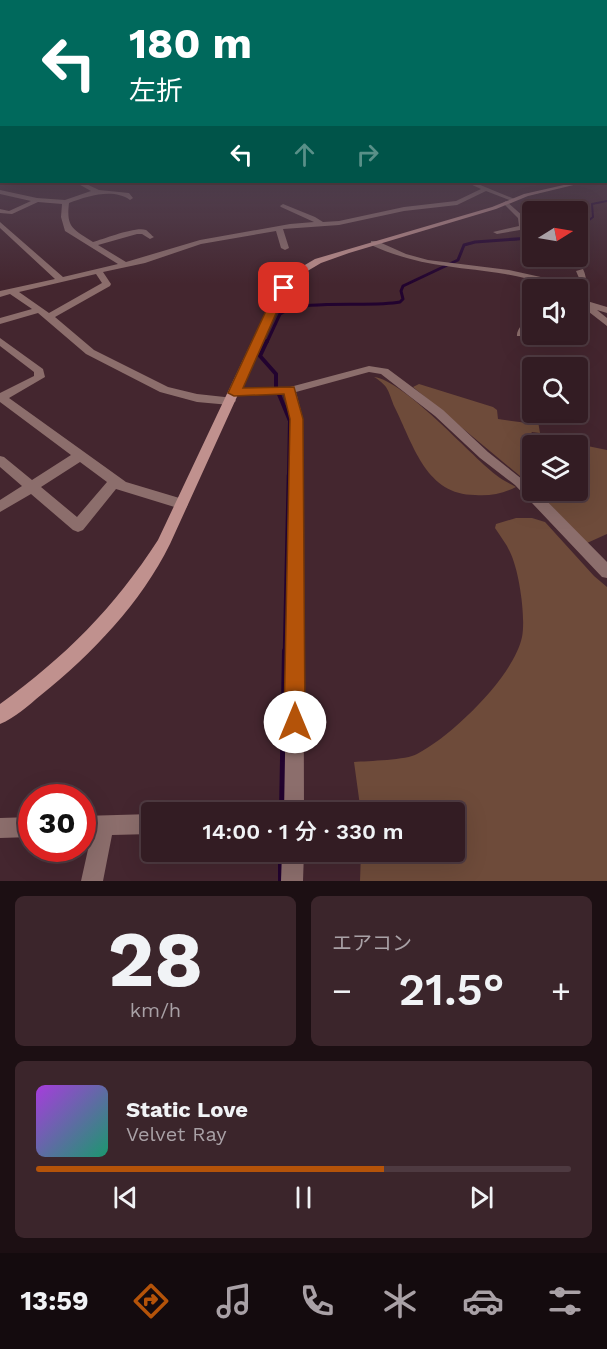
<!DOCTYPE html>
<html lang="ja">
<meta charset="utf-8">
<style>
body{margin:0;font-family:"Work Sans","Noto Sans JP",sans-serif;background:#3b252b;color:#f1f3f6;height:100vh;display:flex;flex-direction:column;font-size:22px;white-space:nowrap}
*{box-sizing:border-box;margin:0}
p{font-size:20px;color:#a9a1a6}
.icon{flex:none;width:33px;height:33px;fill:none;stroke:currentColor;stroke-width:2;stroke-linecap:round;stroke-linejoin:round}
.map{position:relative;height:881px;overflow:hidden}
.drawer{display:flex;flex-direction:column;gap:15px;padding:15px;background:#1c0f13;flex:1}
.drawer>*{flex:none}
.banner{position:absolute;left:0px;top:0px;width:608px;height:183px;box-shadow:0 6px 24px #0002,0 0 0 2px #4e3a41;background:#00695c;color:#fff;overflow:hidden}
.needle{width:39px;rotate:79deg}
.buttons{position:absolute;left:522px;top:201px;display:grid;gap:12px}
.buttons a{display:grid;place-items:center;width:66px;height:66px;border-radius:6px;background:#331c23;box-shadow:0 6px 24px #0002,0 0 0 2px #4e3a41;font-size:30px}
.speed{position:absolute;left:18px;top:784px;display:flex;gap:12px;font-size:30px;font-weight:700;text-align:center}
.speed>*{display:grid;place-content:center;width:78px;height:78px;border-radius:50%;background:#331c23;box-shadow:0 6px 24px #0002,0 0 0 2px #4e3a41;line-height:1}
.speed .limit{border:9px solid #d22;background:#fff;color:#111}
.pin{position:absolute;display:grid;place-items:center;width:51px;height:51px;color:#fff;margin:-26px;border-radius:12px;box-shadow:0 3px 9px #0006}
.me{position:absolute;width:66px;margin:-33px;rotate:0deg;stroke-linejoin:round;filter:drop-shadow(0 0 4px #0008)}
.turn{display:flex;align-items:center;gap:21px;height:126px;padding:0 30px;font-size:27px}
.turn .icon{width:78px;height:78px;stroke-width:2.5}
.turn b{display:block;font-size:42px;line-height:51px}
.lanes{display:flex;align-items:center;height:57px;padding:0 30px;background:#0003;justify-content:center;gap:30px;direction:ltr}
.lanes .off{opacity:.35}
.big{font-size:45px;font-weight:600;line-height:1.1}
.drawer .card{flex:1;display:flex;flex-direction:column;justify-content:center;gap:9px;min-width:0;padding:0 21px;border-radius:9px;background:#3b252b}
.drawer .dial{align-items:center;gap:0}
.dial b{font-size:78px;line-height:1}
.song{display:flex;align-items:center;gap:18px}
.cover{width:72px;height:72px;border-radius:9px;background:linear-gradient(135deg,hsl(280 70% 55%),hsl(160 70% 35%))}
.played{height:6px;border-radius:3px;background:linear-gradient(90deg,#b45309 65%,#4e3a41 65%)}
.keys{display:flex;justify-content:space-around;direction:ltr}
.heat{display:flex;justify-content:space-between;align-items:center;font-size:33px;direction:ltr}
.drawer .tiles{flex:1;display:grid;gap:15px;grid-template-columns:1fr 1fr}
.card:last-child{grid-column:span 2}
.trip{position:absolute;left:141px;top:802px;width:324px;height:60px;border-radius:6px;background:#331c23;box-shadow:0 6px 24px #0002,0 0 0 2px #4e3a41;font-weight:600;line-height:60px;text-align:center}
.menu{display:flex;height:96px;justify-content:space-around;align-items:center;background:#140b0e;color:#a9a1a6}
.menu .icon{width:42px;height:42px}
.menu .active{color:#b45309}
.menu b{font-size:27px;color:#f1f3f6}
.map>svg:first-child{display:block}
.green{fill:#6e4b3a}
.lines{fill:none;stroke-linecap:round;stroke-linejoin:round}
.stream-far4{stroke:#22032f;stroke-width:2}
.stream-far3{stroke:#22032f;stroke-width:3}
.stream-far2{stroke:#22032f;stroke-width:4}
.stream-far1{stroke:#22032f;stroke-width:4.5}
.stream{stroke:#22032f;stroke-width:6}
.street{fill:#8c6e6c;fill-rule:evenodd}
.secondary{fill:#c0918e;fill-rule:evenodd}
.route{fill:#b45309;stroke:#753606;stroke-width:1.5}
</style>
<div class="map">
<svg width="607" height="881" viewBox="0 0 607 881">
<rect width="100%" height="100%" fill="#44262f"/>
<path class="green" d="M 374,377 C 405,381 468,453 496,475 C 502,480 509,483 516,487 C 502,494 490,496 475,495 C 427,495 414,447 396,410 C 388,394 391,387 374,377 Z
M 419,384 L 493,407 L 497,410 L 498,419 L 527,423 L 538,421 L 540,433 L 532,432 L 530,435 L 535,445 L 532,446 L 532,486 L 413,387 Z
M 558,440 L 607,450 L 607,534 L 587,543 L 537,491 L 578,490 L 578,446 L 557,445 Z
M 516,518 L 532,518 L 545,522 L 594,576 L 607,587 L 607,881 L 360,881 L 361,852 L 454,852 L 454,813 L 361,813 L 354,762 C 368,761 407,760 417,754 C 452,736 514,676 522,637 C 526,617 519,570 510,552 C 506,543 500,536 495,528 L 496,524 Z"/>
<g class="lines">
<path class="stream-far4" d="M 578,229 L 593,217 L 592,204 L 607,201
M 509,240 L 532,238"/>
<path class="stream-far3" d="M 267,342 L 280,314 C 301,298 370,308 400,302 L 403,299 L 401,291 L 403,286 L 458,260 L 464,245 L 475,242 L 530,238"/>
<path class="stream-far2" d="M 267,341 L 260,356 L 276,374 L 276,387 L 290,421 L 289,477"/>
<path class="stream-far1" d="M 285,652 L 289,475"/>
<path class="stream" d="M 282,813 L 285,651
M 281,852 L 281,881"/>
<path class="street" d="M 0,160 L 2,160 L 2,163 L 0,163 Z
M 0,170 L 2,170 L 2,174 L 0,174 Z
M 75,182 L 82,182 L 99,190 L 129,193 L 133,198 L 130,200 C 113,188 88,196 69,203 C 66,228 73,229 93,242 C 104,239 136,226 146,230 C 148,231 152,236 154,237 L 150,239 L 142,234 L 137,234 L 98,245 L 126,262 L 200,240 L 290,224 L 314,222 L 281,207 L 280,206 L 283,204 L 315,217 L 323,222 L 339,221 L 404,207 L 456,201 L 481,189 L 466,182 L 473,182 L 517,200 L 512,201 L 486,191 L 457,205 L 404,211 L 339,225 L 283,229 L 289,248 L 285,250 L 281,248 L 276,231 L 201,244 L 145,263 L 103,272 L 111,284 L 110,286 L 55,317 L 94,350 L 168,387 L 197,394 L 234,398 L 236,401 L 230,405 L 197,402 L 160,392 L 86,354 L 38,313 L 0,324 L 0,318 L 32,309 L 10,294 L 0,297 L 0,291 L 55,279 L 0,228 L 0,222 L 63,277 L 118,264 L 65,231 L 61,217 L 62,204 L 38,202 L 12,214 L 0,213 L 0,209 L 9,211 L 31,201 L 0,194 L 0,190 L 37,198 L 65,200 L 91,191 ZM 96,274 L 102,283 L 49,313 L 19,292 Z
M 506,201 L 524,217 L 528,239 L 522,239 L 520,230 L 497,234 L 493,232 L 519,226 L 518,218 L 503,203 Z
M 371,241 L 377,241 L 406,254 L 428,260 L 509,270 L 577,285 L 579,278 L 576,271 L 583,269 C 588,279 586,290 587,301 L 607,307 L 607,313 L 597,310 L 607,318 L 607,326 L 580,305 L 578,290 C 553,286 530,278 505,274 C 455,266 420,267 371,245 Z
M 532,316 L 532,324 L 523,336 L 517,336 C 516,330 526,318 532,316 Z
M 0,338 L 43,369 L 45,377 L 9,398 L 126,482 L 186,500 L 188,504 L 186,508 L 181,509 L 116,489 L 83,530 L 78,532 L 73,530 L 31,494 L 0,512 L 0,500 L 22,486 L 0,467 L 0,456 L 4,457 L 32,480 L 71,455 L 0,402 L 0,393 L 34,376 L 34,372 L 0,346 ZM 80,462 L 107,482 L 77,517 L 41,487 Z
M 369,366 L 388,369 L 443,410 L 488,452 L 532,487 L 532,490 L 536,490 L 607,562 L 607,578 L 602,577 L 515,485 L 480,458 L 435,416 L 381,374 L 369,372 L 296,392 L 303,419 L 304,813 L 284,813 L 291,419 L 285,394 L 235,396 L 230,393 L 235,390 L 290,387 Z
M 152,814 L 152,834 L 112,835 L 103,881 L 81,881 L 91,836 L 82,836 L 82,816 Z
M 32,817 L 32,837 L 0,838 L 0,818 Z
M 282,852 L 304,852 L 303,881 L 281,881 Z"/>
<path class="secondary" d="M 606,177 L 607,177 L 607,181 L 606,181 Z
M 577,182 L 586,182 L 528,196 L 496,209 L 349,253 L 321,263 L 299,276 L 287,291 L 276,311 L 170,544 C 141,603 92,654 41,695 C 29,705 15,718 0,724 L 0,704 C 65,657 114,608 158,540 L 266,311 L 279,290 L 293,272 L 315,259 L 492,207 L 524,194 Z"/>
</g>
<linearGradient id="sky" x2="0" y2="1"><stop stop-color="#25151a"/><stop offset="0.56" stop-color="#564758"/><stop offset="1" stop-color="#564758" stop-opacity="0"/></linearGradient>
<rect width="607" height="284" fill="url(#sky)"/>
<path class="route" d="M 284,285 L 289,288 L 277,311 L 243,388 L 294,387 L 303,419 L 305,722 L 302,729 L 295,732 L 287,729 L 284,722 L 290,419 L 284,394 L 234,396 L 228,393 L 266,311 L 281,286 Z"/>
</svg>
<div class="buttons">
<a><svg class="needle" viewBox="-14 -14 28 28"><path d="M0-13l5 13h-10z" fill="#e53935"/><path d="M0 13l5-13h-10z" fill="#a9a1a6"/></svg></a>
<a><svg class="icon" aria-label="sound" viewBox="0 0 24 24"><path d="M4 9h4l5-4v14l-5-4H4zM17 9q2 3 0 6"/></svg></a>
<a><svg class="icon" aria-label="search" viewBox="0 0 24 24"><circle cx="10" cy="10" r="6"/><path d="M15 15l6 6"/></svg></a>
<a><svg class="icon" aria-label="layers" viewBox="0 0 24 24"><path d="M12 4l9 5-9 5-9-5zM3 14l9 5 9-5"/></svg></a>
</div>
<div class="speed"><div class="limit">30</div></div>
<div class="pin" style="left:284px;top:288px;background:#d93025"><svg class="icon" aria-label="arrive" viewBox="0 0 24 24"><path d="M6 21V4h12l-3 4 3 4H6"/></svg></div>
<svg class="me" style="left:295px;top:722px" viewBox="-20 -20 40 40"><circle r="19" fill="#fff"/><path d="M0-13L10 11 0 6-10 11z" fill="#b45309"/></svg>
<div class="trip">14:00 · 1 分 · 330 m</div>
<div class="banner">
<div class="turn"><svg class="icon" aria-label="left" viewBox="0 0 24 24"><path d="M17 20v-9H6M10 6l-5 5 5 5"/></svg><div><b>180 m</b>左折</div></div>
<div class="lanes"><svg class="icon" aria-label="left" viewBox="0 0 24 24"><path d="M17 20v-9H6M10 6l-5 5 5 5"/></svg><svg class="icon off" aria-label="ahead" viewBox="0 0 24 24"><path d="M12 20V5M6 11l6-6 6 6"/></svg><svg class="icon off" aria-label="right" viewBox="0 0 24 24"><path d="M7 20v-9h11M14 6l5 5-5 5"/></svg></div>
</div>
</div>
<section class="drawer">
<div class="tiles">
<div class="card dial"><b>28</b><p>km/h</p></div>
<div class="card"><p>エアコン</p>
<div class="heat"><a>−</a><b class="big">21.5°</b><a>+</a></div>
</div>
<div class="card">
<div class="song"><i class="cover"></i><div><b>Static Love</b><p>Velvet Ray</p></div></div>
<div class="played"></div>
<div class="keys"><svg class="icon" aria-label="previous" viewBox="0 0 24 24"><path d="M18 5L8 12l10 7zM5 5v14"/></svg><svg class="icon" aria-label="pause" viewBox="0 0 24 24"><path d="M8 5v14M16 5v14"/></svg><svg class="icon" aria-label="next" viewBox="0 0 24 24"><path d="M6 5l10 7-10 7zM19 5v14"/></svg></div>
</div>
</div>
</section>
<nav class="menu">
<b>13:59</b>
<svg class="icon active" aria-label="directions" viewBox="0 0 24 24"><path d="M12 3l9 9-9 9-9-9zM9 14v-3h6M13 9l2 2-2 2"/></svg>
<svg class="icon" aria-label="music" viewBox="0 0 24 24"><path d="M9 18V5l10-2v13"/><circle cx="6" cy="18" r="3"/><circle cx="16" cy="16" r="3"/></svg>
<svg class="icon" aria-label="phone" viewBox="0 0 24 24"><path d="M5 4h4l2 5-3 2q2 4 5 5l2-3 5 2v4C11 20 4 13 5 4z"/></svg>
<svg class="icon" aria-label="climate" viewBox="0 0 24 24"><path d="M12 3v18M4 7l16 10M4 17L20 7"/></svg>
<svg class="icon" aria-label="car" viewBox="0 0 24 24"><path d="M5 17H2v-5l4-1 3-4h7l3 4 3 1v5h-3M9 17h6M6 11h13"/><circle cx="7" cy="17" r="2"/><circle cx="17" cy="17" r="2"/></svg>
<svg class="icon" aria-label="filters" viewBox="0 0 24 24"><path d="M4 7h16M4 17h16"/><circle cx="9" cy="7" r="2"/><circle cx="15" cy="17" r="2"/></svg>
</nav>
